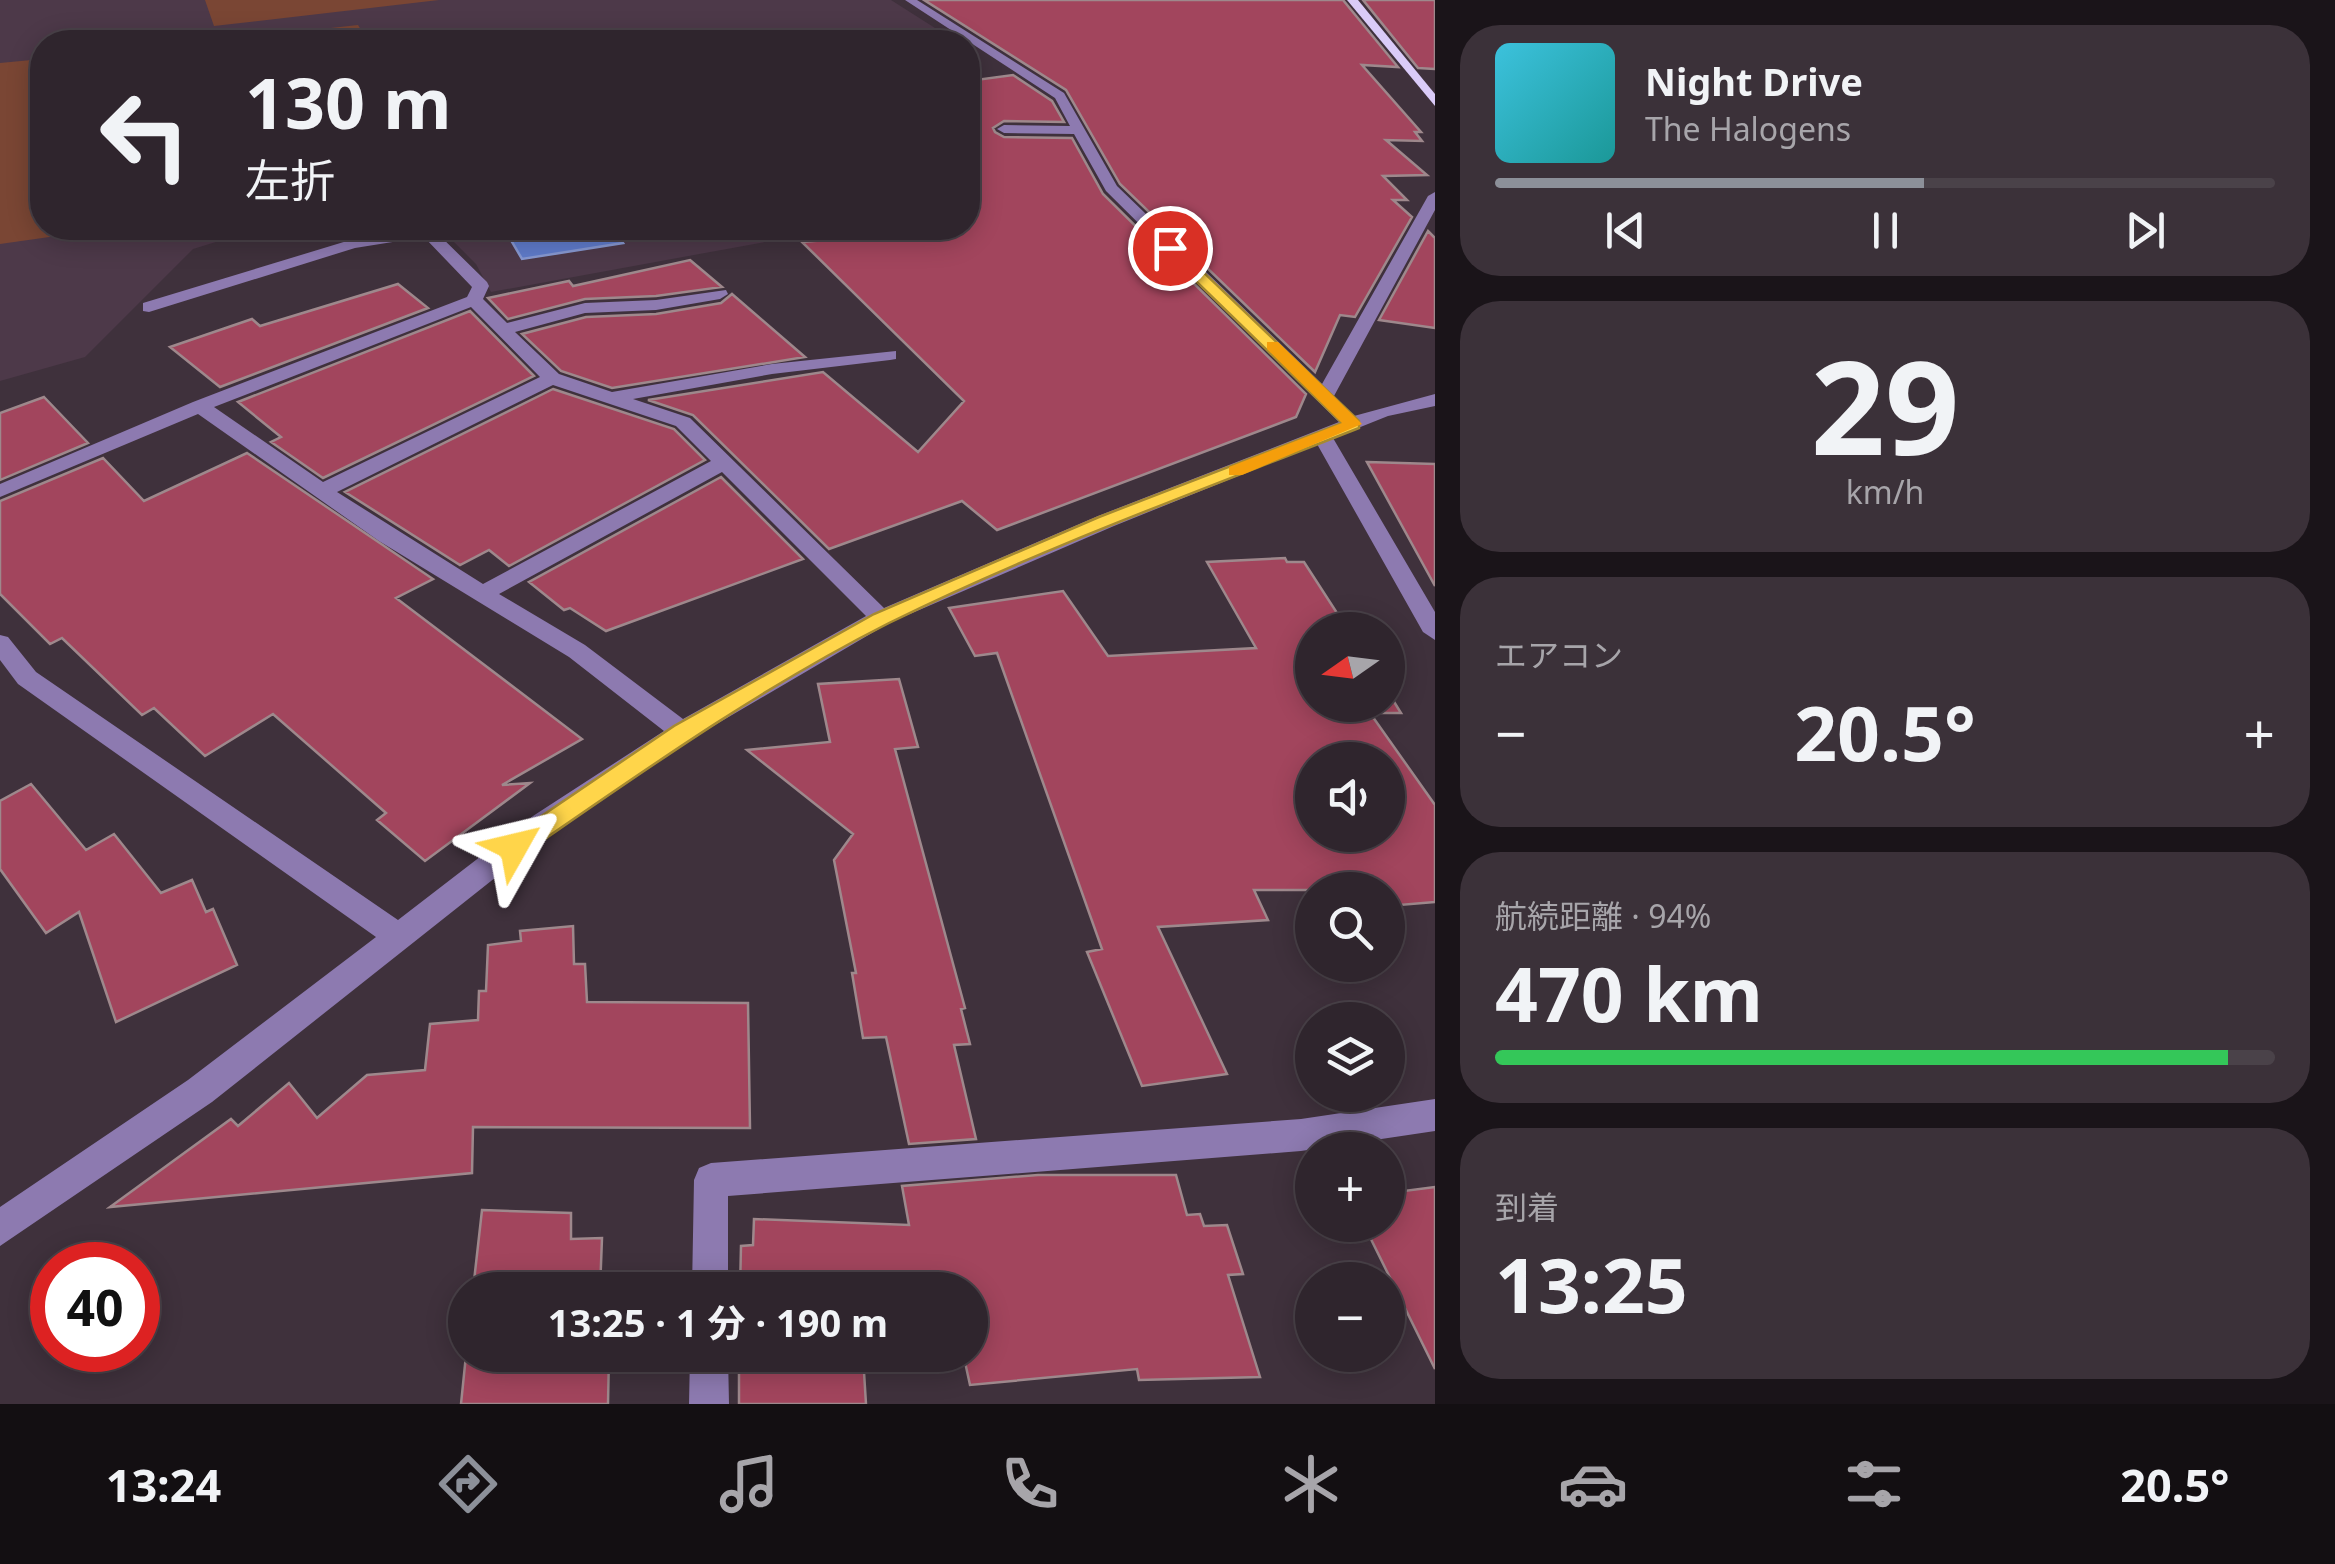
<!DOCTYPE html>
<html lang="ja">
<meta charset="utf-8">
<style>
body{margin:0;font-family:"Noto Sans","Noto Sans JP",sans-serif;background:#3b3139;color:#f1f3f6;height:100vh;display:flex;flex-direction:column;font-size:38px;white-space:nowrap}
*{box-sizing:border-box;margin:0}
p{font-size:32px;color:#a7a5aa}
.icon{flex:none;width:55px;height:55px;fill:none;stroke:currentColor;stroke-width:2;stroke-linecap:round;stroke-linejoin:round}
.map{position:relative;flex:1;overflow:hidden}
.side{display:flex;flex-direction:column;gap:25px;padding:25px;background:#1a1419;width:900px}
.side>*{flex:none}
.guide{position:absolute;left:30px;top:30px;width:950px;height:210px;border-radius:40px;box-shadow:0 5px 25px #0003,0 0 0 2px #4a4249;background:#2f252d;color:#f1f3f6;overflow:hidden}
.needle{width:65px;rotate:256deg}
.fabs{position:absolute;left:1295px;top:612px;display:grid;gap:20px}
.fabs a{display:grid;place-items:center;width:110px;height:110px;border-radius:50%;background:#2f252d;box-shadow:0 5px 25px #0003,0 0 0 2px #4a4249;font-size:50px}
.speed{position:absolute;left:30px;top:1242px;display:flex;gap:20px;font-size:50px;font-weight:700;text-align:center}
.speed>*{display:grid;place-content:center;width:130px;height:130px;border-radius:50%;background:#2f252d;box-shadow:0 5px 25px #0003,0 0 0 2px #4a4249;line-height:1}
.speed .limit{border:15px solid #d22;background:#fff;color:#111}
.pin{position:absolute;display:grid;place-items:center;width:85px;height:85px;color:#fff;margin:-42px;border:5px solid #fff;border-radius:50%;box-shadow:0 2px 10px #0007}
.me{position:absolute;width:110px;margin:-55px;rotate:53deg;stroke-linejoin:round;filter:drop-shadow(0 0 8px #0008)}
.turn{display:flex;align-items:center;gap:35px;height:210px;padding:0 50px;font-size:45px}
.turn .icon{width:130px;height:130px;stroke-width:2.5}
.turn b{display:block;font-size:70px;line-height:85px}
.big{font-size:75px;font-weight:700;line-height:1.1}
.side .tile{flex:1;display:flex;flex-direction:column;justify-content:center;gap:15px;min-width:0;padding:0 35px;border-radius:40px;background:#3b3139}
.side .dial{align-items:center;gap:0}
.dial b{font-size:130px;line-height:1}
.song{display:flex;align-items:center;gap:30px}
.cover{width:120px;height:120px;border-radius:15px;background:linear-gradient(135deg,hsl(190 70% 55%),hsl(180 70% 35%))}
.played{height:10px;border-radius:5px;background:linear-gradient(90deg,#8c9099 55%,#4a4249 55%)}
.keys{display:flex;justify-content:space-around;direction:ltr}
.heat{display:flex;justify-content:space-between;align-items:center;font-size:55px;direction:ltr}
.charge{height:15px;border-radius:8px;background:linear-gradient(90deg,#34c759 94%,#4a4249 0)}
.trip{position:absolute;left:448px;top:1272px;width:540px;height:100px;border-radius:50px;background:#2f252d;box-shadow:0 5px 25px #0003,0 0 0 2px #4a4249;font-weight:700;line-height:100px;text-align:center}
.tab-bar{display:flex;height:160px;justify-content:space-around;align-items:center;background:#130f12;color:#a7a5aa}
.tab-bar .icon{width:70px;height:70px}
.tab-bar .active{color:#8c9099}
.tab-bar b{font-size:45px;color:#f1f3f6}
main{display:flex;flex:1;min-height:0}
.map>svg:first-child{display:block}
.built{fill:#4d3949}
.green{fill:#7a4634}
.water{fill:#5f7bca;stroke:#8798d1;stroke-width:2.5}
.building{fill:#a2455d;stroke:#9e888c;stroke-width:2.5;fill-rule:evenodd}
.lines{fill:none;stroke-linecap:round;stroke-linejoin:round}
.minor{fill:#8d7ab0;fill-rule:evenodd}
.major{fill:#dacbf8;fill-rule:evenodd}
.route{fill:#ffd54a;stroke:#a68a30;stroke-width:2.5}
.slow{fill:#f59e0b}
</style>
<main>
<div class="map">
<svg width="1435" height="1404" viewBox="0 0 1435 1404">
<rect width="100%" height="100%" fill="#3f313c"/>
<path class="built" d="M 0,0 L 891,0 L 957,42 L 42,42 L 42,228 L 255,230 L 193,249 L 85,357 L 0,381 Z
M 440,228 L 878,228 L 798,236 L 491,292 L 476,264 Z"/>
<path class="green" d="M 205,0 L 439,0 L 214,26 Z
M 358,25 L 366,38 L 260,42 L 258,36 Z
M 42,59 L 42,228 L 113,228 L 0,244 L 0,63 Z"/>
<path class="water" d="M 504,228 L 612,228 L 623,243 L 522,259 Z"/>
<path class="building" d="M 924,0 L 1343,0 L 1398,67 L 1362,65 L 1421,132 L 1415,132 L 1422,141 L 1386,140 L 1427,175 L 1383,176 L 1407,200 L 1393,200 L 1412,217 L 1355,317 L 1340,315 L 1315,372 L 1120,184 L 1066,90 Z
M 1363,0 L 1435,0 L 1435,69 L 1418,68 Z
M 1013,75 L 1052,101 L 1064,122 L 1004,121 L 993,128 L 995,132 L 1004,137 L 1072,138 L 1103,194 L 1306,394 L 1296,417 L 997,530 L 962,501 L 829,549 L 693,415 L 648,400 L 823,372 L 918,452 L 964,401 L 802,242 L 968,228 L 968,81 Z
M 1428,231 L 1435,238 L 1435,328 L 1379,320 Z
M 690,260 L 722,287 L 656,296 L 585,299 L 508,319 L 488,298 L 569,281 L 573,286 Z
M 398,284 L 428,308 L 220,387 L 170,347 L 252,319 L 260,326 Z
M 732,294 L 805,357 L 612,388 L 561,371 L 522,334 L 586,317 L 656,314 L 721,303 Z
M 470,311 L 534,376 L 323,478 L 271,442 L 281,437 L 238,402 Z
M 553,389 L 674,429 L 705,460 L 509,566 L 489,550 L 460,565 L 345,492 Z
M 44,397 L 88,443 L 0,480 L 0,413 Z
M 247,453 L 433,579 L 396,598 L 582,739 L 502,785 L 530,783 L 425,861 L 377,820 L 386,813 L 273,714 L 205,756 L 154,708 L 142,715 L 62,638 L 50,644 L 0,594 L 0,501 L 103,458 L 144,501 Z
M 1367,462 L 1435,464 L 1435,586 Z
M 721,477 L 803,559 L 606,631 L 570,608 L 564,610 L 529,582 Z
M 1285,558 L 1287,562 L 1304,562 L 1348,630 L 1312,630 L 1312,705 L 1388,705 L 1388,692 L 1401,713 L 1370,713 L 1435,805 L 1435,902 L 1388,906 L 1388,890 L 1254,890 L 1268,920 L 1158,927 L 1227,1074 L 1142,1086 L 1087,952 L 1102,949 L 997,653 L 975,656 L 949,608 L 1063,591 L 1108,656 L 1256,648 L 1207,562 ZM 1312,760 L 1388,760 L 1388,835 L 1312,835 Z
M 899,679 L 918,747 L 895,749 L 965,1008 L 961,1009 L 970,1044 L 954,1045 L 976,1139 L 909,1144 L 886,1037 L 863,1038 L 852,973 L 856,973 L 834,860 L 853,834 L 747,750 L 830,742 L 818,684 Z
M 31,784 L 86,850 L 114,834 L 161,893 L 192,880 L 206,912 L 213,909 L 237,965 L 116,1022 L 79,912 L 46,933 L 0,869 L 0,801 Z
M 573,926 L 574,964 L 585,964 L 587,1002 L 748,1003 L 750,1128 L 473,1127 L 472,1173 L 110,1207 L 231,1119 L 238,1126 L 289,1083 L 317,1118 L 367,1075 L 425,1070 L 430,1024 L 478,1020 L 479,991 L 486,991 L 488,945 L 521,941 L 520,931 Z
M 1038,1175 L 1176,1175 L 1187,1215 L 1200,1214 L 1204,1226 L 1227,1225 L 1243,1274 L 1228,1275 L 1260,1377 L 1139,1380 L 1137,1369 L 970,1385 L 965,1362 L 864,1372 L 866,1404 L 739,1404 L 739,1355 L 970,1355 L 970,1290 L 740,1290 L 741,1246 L 753,1245 L 754,1219 L 909,1225 L 902,1186 Z
M 1435,1187 L 1435,1369 L 1364,1225 L 1388,1225 L 1388,1193 Z
M 482,1210 L 571,1213 L 571,1239 L 602,1238 L 600,1290 L 473,1290 Z
M 466,1355 L 609,1355 L 608,1404 L 461,1404 Z"/>
<g class="lines">
<path class="minor" d="M 905,0 L 917,0 L 1064,93 L 1117,186 L 1322,384 L 1428,196 L 1435,192 L 1435,210 L 1334,396 L 1354,416 L 1435,394 L 1435,406 L 1388,416 L 1333,438 L 1435,612 L 1435,640 L 1423,632 L 1317,444 L 1114,526 L 889,623 L 691,739 L 553,832 L 212,1102 L 0,1246 L 0,1207 L 188,1080 L 376,937 L 18,684 L 0,660 L 0,635 L 8,637 L 36,672 L 398,920 L 533,816 L 664,731 L 569,657 L 379,541 L 198,414 L 0,497 L 0,484 L 193,402 L 467,297 L 472,287 L 424,237 L 355,248 L 149,312 L 143,311 L 143,303 L 347,241 L 432,228 L 487,282 L 489,286 L 483,299 L 507,323 L 585,303 L 656,300 L 726,290 L 728,294 L 720,299 L 656,310 L 585,313 L 515,332 L 559,374 L 612,392 L 772,364 L 896,351 L 896,359 L 890,360 L 772,374 L 633,399 L 690,418 L 884,608 L 1098,516 L 1339,422 L 1106,191 L 1074,134 L 1004,133 L 997,129 L 1004,125 L 1070,126 L 1055,98 ZM 471,307 L 540,377 L 323,482 L 214,407 ZM 553,385 L 676,426 L 711,461 L 483,584 L 337,492 ZM 722,472 L 866,616 L 683,719 L 585,645 L 499,594 Z
M 1435,1099 L 1435,1131 L 1301,1151 L 728,1196 L 728,1290 L 692,1290 L 694,1180 L 699,1168 L 711,1163 L 1301,1119 Z
M 690,1355 L 728,1355 L 729,1404 L 689,1404 Z"/>
<path class="major" d="M 1347,0 L 1358,0 L 1435,94 L 1435,106 Z"/>
</g>
<path class="route" d="M 1165,245 L 1175,245 L 1359,421 L 1359,428 C 1202,490 1041,548 889,623 C 760,688 642,772 523,854 L 506,854 L 502,847 L 506,840 L 674,726 L 874,614 L 1099,517 L 1342,423 L 1165,251 Z"/>
<path class="slow" d="M 1267,342 L 1278,342 L 1362,424 L 1242,475 L 1229,475 L 1229,467 L 1342,423 L 1267,349 Z"/>
</svg>
<div class="fabs">
<a><svg class="needle" viewBox="-14 -14 28 28"><path d="M0-13l5 13h-10z" fill="#e53935"/><path d="M0 13l5-13h-10z" fill="#a7a5aa"/></svg></a>
<a><svg class="icon" aria-label="sound" viewBox="0 0 24 24"><path d="M4 9h4l5-4v14l-5-4H4zM17 9q2 3 0 6"/></svg></a>
<a><svg class="icon" aria-label="search" viewBox="0 0 24 24"><circle cx="10" cy="10" r="6"/><path d="M15 15l6 6"/></svg></a>
<a><svg class="icon" aria-label="layers" viewBox="0 0 24 24"><path d="M12 4l9 5-9 5-9-5zM3 14l9 5 9-5"/></svg></a>
<a>+</a>
<a>−</a>
</div>
<div class="speed"><div class="limit">40</div></div>
<div class="pin" style="left:1170px;top:248px;background:#d93025"><svg class="icon" aria-label="arrive" viewBox="0 0 24 24"><path d="M6 21V4h12l-3 4 3 4H6"/></svg></div>
<svg class="me" style="left:514px;top:847px" viewBox="-20 -20 40 40"><path d="M0-17L14 15 0 8-14 15z" fill="#ffd54a" stroke="#fff" stroke-width="4"/></svg>
<div class="trip">13:25 · 1 分 · 190 m</div>
<div class="guide">
<div class="turn"><svg class="icon" aria-label="left" viewBox="0 0 24 24"><path d="M17 20v-9H6M10 6l-5 5 5 5"/></svg><div><b>130 m</b>左折</div></div>
</div>
</div>
<section class="side">
<div class="tile">
<div class="song"><i class="cover"></i><div><b>Night Drive</b><p>The Halogens</p></div></div>
<div class="played"></div>
<div class="keys"><svg class="icon" aria-label="previous" viewBox="0 0 24 24"><path d="M18 5L8 12l10 7zM5 5v14"/></svg><svg class="icon" aria-label="pause" viewBox="0 0 24 24"><path d="M8 5v14M16 5v14"/></svg><svg class="icon" aria-label="next" viewBox="0 0 24 24"><path d="M6 5l10 7-10 7zM19 5v14"/></svg></div>
</div>
<div class="tile dial"><b>29</b><p>km/h</p></div>
<div class="tile"><p>エアコン</p>
<div class="heat"><a>−</a><b class="big">20.5°</b><a>+</a></div>
</div>
<div class="tile"><p>航続距離 · 94%</p><b class="big">470 km</b><div class="charge"></div></div>
<div class="tile"><p>到着</p><b class="big">13:25</b></div>
</section>
</main>
<nav class="tab-bar">
<b>13:24</b>
<svg class="icon active" aria-label="directions" viewBox="0 0 24 24"><path d="M12 3l9 9-9 9-9-9zM9 14v-3h6M13 9l2 2-2 2"/></svg>
<svg class="icon" aria-label="music" viewBox="0 0 24 24"><path d="M9 18V5l10-2v13"/><circle cx="6" cy="18" r="3"/><circle cx="16" cy="16" r="3"/></svg>
<svg class="icon" aria-label="phone" viewBox="0 0 24 24"><path d="M5 4h4l2 5-3 2q2 4 5 5l2-3 5 2v4C11 20 4 13 5 4z"/></svg>
<svg class="icon" aria-label="climate" viewBox="0 0 24 24"><path d="M12 3v18M4 7l16 10M4 17L20 7"/></svg>
<svg class="icon" aria-label="car" viewBox="0 0 24 24"><path d="M5 17H2v-5l4-1 3-4h7l3 4 3 1v5h-3M9 17h6M6 11h13"/><circle cx="7" cy="17" r="2"/><circle cx="17" cy="17" r="2"/></svg>
<svg class="icon" aria-label="filters" viewBox="0 0 24 24"><path d="M4 7h16M4 17h16"/><circle cx="9" cy="7" r="2"/><circle cx="15" cy="17" r="2"/></svg>
<b>20.5°</b>
</nav>
